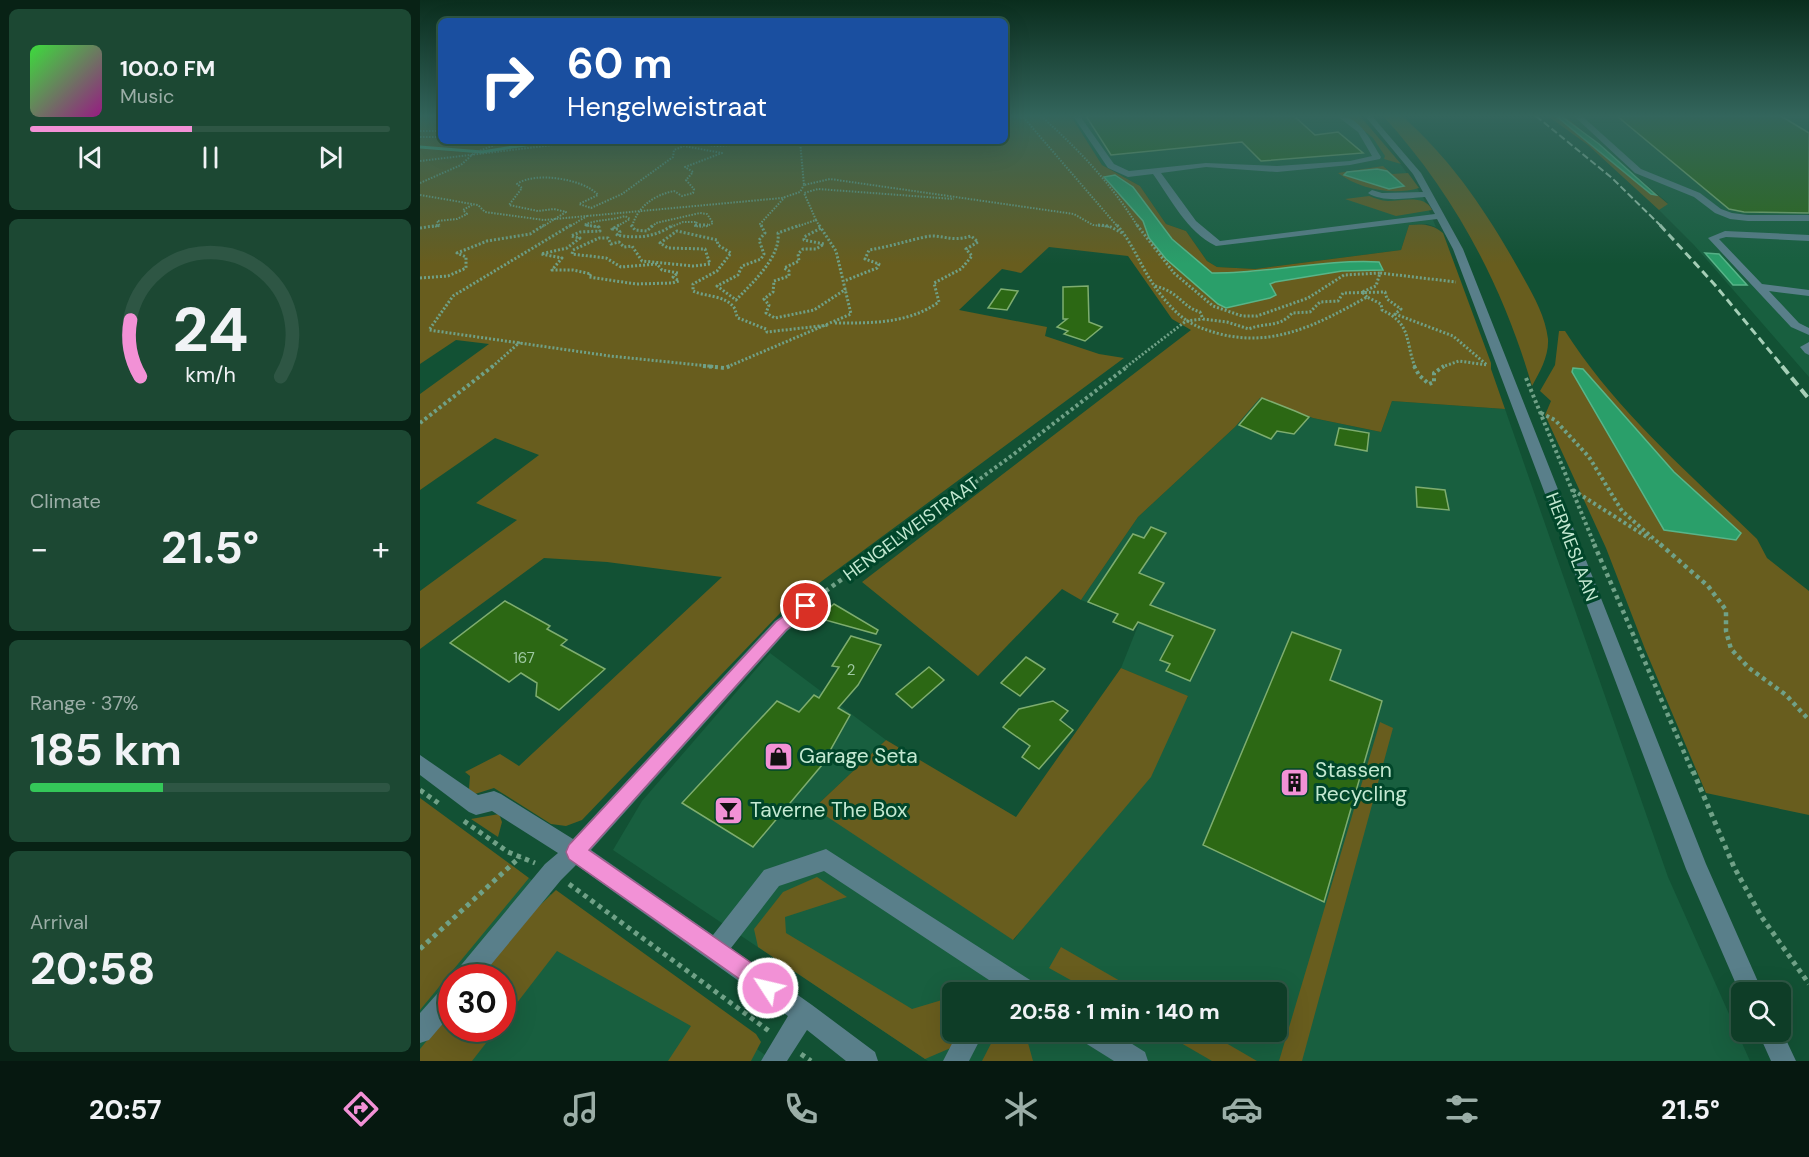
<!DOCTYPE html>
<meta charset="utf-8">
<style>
body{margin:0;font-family:"DM Sans",sans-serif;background:#1c4833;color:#f1f3f6;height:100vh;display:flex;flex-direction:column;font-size:22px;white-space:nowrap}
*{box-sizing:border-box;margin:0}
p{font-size:20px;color:#9baea7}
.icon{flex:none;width:33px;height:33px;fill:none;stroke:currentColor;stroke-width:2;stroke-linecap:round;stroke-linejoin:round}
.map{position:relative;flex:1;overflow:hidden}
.sheet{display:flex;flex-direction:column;gap:9px;padding:9px;background:#082215;width:420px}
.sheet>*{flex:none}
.guide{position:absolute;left:18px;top:18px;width:570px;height:126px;border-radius:9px;box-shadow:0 6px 24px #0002,0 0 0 2px #2e5644;background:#1a4fa0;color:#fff;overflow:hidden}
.fabs{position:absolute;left:1311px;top:982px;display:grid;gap:12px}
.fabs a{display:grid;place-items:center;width:60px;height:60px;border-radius:9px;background:#0e3d27;box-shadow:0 6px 24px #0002,0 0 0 2px #2e5644;font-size:30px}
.speed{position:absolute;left:18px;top:964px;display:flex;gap:12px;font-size:30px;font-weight:700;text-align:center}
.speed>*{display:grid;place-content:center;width:78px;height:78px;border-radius:50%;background:#0e3d27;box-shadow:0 6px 24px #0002,0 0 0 2px #2e5644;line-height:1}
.speed .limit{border:9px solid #d22;background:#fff;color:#111}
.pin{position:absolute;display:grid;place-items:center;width:51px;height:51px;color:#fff;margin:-26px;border:3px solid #fff;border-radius:50%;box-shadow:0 2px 6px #0007}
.me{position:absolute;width:66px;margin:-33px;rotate:305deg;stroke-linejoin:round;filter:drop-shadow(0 0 4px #0008)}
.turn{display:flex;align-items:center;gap:21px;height:126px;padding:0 30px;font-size:27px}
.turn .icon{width:78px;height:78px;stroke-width:2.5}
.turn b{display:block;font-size:42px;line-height:51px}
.big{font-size:45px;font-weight:700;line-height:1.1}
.sheet .card{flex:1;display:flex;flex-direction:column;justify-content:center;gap:9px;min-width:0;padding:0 21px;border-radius:9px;background:#1c4833}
.sheet .dial{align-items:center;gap:0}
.dial svg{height:156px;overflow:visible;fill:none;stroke:#2e5644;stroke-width:7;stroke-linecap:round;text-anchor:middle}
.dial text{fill:#f1f3f6;stroke:none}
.song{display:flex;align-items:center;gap:18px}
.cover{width:72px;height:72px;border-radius:9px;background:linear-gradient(135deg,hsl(120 70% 55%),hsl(310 70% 35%))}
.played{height:6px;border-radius:3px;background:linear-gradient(90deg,#f291d6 45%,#2e5644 45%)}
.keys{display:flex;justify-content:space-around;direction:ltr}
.heat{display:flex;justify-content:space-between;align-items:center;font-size:33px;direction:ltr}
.charge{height:9px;border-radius:4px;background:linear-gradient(90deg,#34c759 37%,#2e5644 0)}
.trip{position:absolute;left:522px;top:982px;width:345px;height:60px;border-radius:9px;background:#0e3d27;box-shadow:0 6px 24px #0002,0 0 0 2px #2e5644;font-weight:700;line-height:60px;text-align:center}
.tabs{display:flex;height:96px;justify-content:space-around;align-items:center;background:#061810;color:#9baea7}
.tabs .icon{width:42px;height:42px}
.tabs .active{color:#f291d6}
.tabs b{font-size:27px;color:#f1f3f6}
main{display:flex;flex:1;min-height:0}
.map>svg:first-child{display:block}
.built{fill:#185f3f;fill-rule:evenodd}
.green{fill:#685d1e}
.water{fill:#2a9f6a;stroke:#58b589;stroke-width:1.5}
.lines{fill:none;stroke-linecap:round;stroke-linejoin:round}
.stream{stroke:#58b589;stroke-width:3}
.building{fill:#2c6814;stroke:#7ead6f;stroke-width:1.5}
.path-far4{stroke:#70a187;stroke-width:2;stroke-dasharray:1.5 1.5;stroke-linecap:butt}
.path-far3{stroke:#70a187;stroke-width:3;stroke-dasharray:2 2;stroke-linecap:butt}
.path-far2{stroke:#70a187;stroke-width:4;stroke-dasharray:3 3;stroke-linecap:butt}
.path-far1{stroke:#70a187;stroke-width:4.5;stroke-dasharray:4 4;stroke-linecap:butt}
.path{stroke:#70a187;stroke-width:5;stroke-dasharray:4.5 4.5;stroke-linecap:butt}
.minor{fill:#597f8a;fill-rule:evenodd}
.rail-far2{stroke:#a6cfb7;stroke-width:2;stroke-dasharray:7 3;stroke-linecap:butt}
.rail-far1{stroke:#a6cfb7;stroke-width:3;stroke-dasharray:8 4.5;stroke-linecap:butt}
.rail{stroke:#a6cfb7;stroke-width:4;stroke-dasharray:10 5;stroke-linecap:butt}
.route{fill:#f291d6;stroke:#9d5e8b;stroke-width:1.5}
.labels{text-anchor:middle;stroke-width:6;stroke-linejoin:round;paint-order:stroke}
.number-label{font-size:15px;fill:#9ec9a2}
.street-label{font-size:18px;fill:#c4e9d2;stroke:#01462a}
.near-poi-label{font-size:21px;fill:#c4e9d2;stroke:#01462a;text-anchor:start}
</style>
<main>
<section class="sheet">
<div class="card">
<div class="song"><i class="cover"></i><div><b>100.0 FM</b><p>Music</p></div></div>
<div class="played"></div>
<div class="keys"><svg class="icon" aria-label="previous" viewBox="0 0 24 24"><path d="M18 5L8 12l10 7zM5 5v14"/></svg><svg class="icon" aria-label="pause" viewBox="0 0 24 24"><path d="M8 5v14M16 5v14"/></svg><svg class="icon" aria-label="next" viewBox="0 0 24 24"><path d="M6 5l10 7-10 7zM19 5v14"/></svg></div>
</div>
<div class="card dial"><svg viewBox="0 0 100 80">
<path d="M14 69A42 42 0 1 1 86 69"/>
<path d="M14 69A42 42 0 0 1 9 40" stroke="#f291d6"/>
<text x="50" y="56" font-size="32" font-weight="700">24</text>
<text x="50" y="72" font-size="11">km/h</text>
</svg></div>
<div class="card"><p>Climate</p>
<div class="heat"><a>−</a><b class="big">21.5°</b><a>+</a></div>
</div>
<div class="card"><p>Range · 37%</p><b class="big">185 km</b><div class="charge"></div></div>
<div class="card"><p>Arrival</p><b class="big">20:58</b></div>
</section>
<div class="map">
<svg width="1389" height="1061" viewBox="0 0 1389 1061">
<rect width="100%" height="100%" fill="#125134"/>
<path class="built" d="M 651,116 L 931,116 L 982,166 L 1004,199 L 1016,227 L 1007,224 L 989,225 L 981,250 L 835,269 L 797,267 L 787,261 L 766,231 L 746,224 L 720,186 L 682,165 Z
M 1145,116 L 1389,116 L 1389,377 L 1274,245 L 1239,210 L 1248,203 Z
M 840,397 L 893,418 L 961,432 L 972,401 L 1085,409 L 1248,877 L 1330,1061 L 508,1061 L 193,850 L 222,801 L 350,653 L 466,740 L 395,807 L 594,940 L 768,697 L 701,668 L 719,623 L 661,600 L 718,517 L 815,427 ZM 532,993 L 856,993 L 856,1032 L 532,1032 Z
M 109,878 L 353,1061 L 0,1061 L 0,1000 ZM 32,978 L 82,978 L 82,1029 L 32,1029 Z"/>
<path class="green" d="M 0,116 L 21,116 L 21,141 L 585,141 L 585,116 L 651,116 L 682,165 L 720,186 L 746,224 L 766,231 L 787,261 L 797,267 L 835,269 L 981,250 L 989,225 C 1003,224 1012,224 1023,233 L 1071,363 L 1071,369 L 1085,409 L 972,401 L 961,432 L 893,418 L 840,398 L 815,427 L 718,517 L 661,600 L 642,589 L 558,676 L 442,582 L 771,330 L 752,319 L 708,256 L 629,247 L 601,273 L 582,269 L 539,310 L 627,327 L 625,336 L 679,354 L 704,358 L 364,609 L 162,820 L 146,826 L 131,824 L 74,788 L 55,794 L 49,789 L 50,776 L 45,772 L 80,754 L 99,766 L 302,577 L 187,562 L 124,558 L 0,649 L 0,591 L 97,520 L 56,503 L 119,455 L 75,438 L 0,490 L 0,394 L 69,344 L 36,340 L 0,364 Z
M 926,116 L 940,116 L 981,164 L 964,159 L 965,156 L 953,138 Z
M 963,116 L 982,116 C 1031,159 1066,211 1098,268 C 1110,290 1125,313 1128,339 C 1129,356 1120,372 1112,386 C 1083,286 1034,193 963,116 Z
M 1128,116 L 1145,116 L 1248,204 L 1239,210 L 1168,145 Z
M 963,166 L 972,174 L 988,173 L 999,188 C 973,196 939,189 918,173 Z
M 949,196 C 955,198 962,201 968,201 C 982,201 1005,194 1012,210 L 976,216 L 925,199 Z
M 1139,331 L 1145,331 C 1196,411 1270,474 1337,539 L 1347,558 L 1389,591 L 1389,815 L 1286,793 L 1225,649 L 1186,548 L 1125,415 L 1131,401 L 1120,391 L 1135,365 Z
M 701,668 L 768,696 L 731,777 L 593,940 L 394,808 L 466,740 L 596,817 Z
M 960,722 L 973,728 L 882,1061 L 859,1061 Z
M 0,798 L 109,878 L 0,1010 Z
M 79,814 L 82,822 L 78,837 L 51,819 Z
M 397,877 L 427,897 L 365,917 L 366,933 L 492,1009 L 532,997 L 532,1032 L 542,1032 L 533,1047 L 505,1059 L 338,947 L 334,929 L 363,892 Z
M 136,890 L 336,1034 L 341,1042 L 331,1061 L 248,1061 L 271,1026 L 137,951 L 83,1021 L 82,978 L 59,978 L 116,909 Z
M 641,947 L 721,993 L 674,993 L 629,968 Z
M 31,1011 L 32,1029 L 77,1029 L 52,1061 L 0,1061 L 0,1049 Z
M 577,1032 L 605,1032 L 613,1061 L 562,1061 Z
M 742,1032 L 787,1032 L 837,1061 L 792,1061 Z"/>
<path class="water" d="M 1136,116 L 1141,116 L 1179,144 L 1236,195 L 1231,194 Z
M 957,169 L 967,171 L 984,186 L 969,189 L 924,175 L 927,172 Z
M 695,175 L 713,187 L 752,239 L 792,273 C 848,274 902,259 959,262 L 963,270 L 922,271 L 855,282 L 850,284 L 856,295 L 850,298 L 806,308 L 798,304 L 746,259 L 729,238 L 723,221 L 684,177 Z
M 1285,253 L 1299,254 L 1327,285 L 1313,285 Z
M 1153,368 L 1163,369 L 1254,472 L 1321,533 L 1316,540 L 1244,530 L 1152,372 Z"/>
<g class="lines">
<path class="stream" d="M 0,147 L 62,152 L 131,141"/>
</g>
<path class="building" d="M 666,116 L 874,116 L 895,135 L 918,132 L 943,153 L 841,161 L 822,142 L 691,155 Z
M 1197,116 L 1361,116 L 1389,133 L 1389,213 L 1324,212 L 1309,209 Z
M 668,286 L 669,322 L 682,327 L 665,341 L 644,334 L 648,331 L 637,327 L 647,319 L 643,319 L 643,287 Z
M 581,289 L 598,291 L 587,310 L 568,308 Z
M 842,398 L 875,411 L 889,417 L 874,434 L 857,431 L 851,439 L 819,425 Z
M 919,428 L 949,433 L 947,451 L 915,445 Z
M 996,487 L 1025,490 L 1029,510 L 997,507 Z
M 731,527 L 746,533 L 719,573 L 744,583 L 730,605 L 795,630 L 770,681 L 746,671 L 750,664 L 740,660 L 753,636 L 718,622 L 713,630 L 693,622 L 698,614 L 668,602 L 713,534 L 724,538 Z
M 85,601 L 130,626 L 127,629 L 147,640 L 141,645 L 185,669 L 139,710 L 116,696 L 117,683 L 101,673 L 89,682 L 30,643 Z
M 414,604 L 458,630 L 456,634 L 398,618 Z
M 872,632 L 921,650 L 910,680 L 962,701 L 904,902 L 783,845 Z
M 431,636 L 461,645 L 438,685 L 418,708 L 430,715 L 402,765 L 333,847 L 262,803 L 357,701 L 379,712 L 394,695 L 399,698 L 419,667 L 412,666 Z
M 606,657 L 625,669 L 600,696 L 581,683 Z
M 509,667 L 524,680 L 492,708 L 476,694 Z
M 633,701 L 648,711 L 640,720 L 653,730 L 619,769 L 602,757 L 610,746 L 583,727 L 599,709 Z"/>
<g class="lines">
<path class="path-far4" d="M 585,116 L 604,118 L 698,227
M 621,116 C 659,150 691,183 718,227
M 0,131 L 21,131
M 0,137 L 21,137
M 240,141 L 298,146 L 365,141
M 380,141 L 384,185 L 410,179 L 654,214 L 673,225 L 691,227
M 82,144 L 102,141
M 0,161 L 166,141
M 0,183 L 41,165 L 54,153 L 85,141
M 0,195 L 58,205 L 65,212 L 124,220 L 167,216 L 149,227
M 167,216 L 362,198 L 380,192 L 384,185
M 396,220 L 384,193 L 398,189 L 534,199
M 12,227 L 20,226 L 17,221 L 37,219 L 47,214 L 43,210 L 52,205
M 122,227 L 146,212 L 134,209 L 118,211 L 89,205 L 102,188 L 97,184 C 115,171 164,179 178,195 L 159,204 L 171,208 L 202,194 L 253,157 L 254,150 L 264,146 L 302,153 L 265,167 L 273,172 L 266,180 L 274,189 L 273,193 L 262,196 L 254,191 C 234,195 217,207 212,227
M 178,227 L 164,225 C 177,219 190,221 205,216 L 210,219 L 196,227
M 232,227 L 236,223 L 280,213 L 287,214 L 293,223 L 285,227
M 251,227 L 263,222 L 277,222 L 275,226 L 283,227
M 342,227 L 340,224 L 365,197
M 376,227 L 396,220 L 400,227"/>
<path class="path-far3" d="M 151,225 L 33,296 L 9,330 L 190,356 L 298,367
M 166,225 L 179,227 L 180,231 L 160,232 L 151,236 L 160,238 L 147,248 L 121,254 L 142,258 L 132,270 L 153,270 L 171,274 L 169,277 L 216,284 L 252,283 L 259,281 L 253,277 L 258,273 L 242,270 L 237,264 L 201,267 L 186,258 L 152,254 L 153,250 L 179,238 L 188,238 L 191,244 L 199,242 L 204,247 L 212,246 L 222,261 L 273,266 L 290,264 L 285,249 L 248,248 L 240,243 L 257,231 L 297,240 L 298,245 L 311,253 L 297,271 L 273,284 L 273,291 C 285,297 307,295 315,309 C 316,312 316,315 318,318 L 346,329 L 347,332 L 409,325
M 199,225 L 192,229 L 198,229 L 200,232 L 197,235 C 218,239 235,237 253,225
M 211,225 L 215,230 L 227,231 L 233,225
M 275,225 L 288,225
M 341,225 L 345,233 L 339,240 L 344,254 L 341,259 L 322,266 L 318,275 L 297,286 L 316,300 C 332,283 361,257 358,233 L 380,225
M 399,225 L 401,228 L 384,237 L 384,240 L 404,244 L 396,249 L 383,249 L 378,254 L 379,261 L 364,268 L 369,271 L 369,276 L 354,281 L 353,292 L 344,299 L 349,305 L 346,313 L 355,318 L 394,310 L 426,289
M 678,225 L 689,226 L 702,233
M 697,225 C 715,246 723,273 741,295 C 760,319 771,326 800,334 C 855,348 900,323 947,297 L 961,304 L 962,310 C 992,324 985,341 995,367
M 717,225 L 754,273 L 793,306 L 822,316 L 837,316 L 888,298 L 924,275 L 960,273
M 0,228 L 20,225
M 0,278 L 28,276 L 46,268 L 46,257 L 37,253 L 67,241 L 110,234 L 124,225
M 735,286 C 760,292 762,307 780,312 L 783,319 L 807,322 L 829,329 C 845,322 860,328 872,313 L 890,312 L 900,302 L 918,301 L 923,293 L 965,292 L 967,299 L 981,309 L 975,314 L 1033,336 L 1067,365 L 1039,361 L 1022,367
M 947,297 L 942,292 L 956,286 L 960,273 L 1036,282
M 415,323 C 452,323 487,324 519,302 L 514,283 L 541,269 L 552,256 L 546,249 L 558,242 L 551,236 C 530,243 521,233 505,237 C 486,241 468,247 449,250 L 445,259 L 459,264 L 457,268 L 424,281
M 72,367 L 100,342
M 307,367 L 431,314 L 416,251 L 401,228
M 706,367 L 766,321 L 782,319"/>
<path class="path-far2" d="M 283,366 L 305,368 L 310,366
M 994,366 L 999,375 L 1009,384 L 1014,382 L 1014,373 L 1024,366
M 1106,378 L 1175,546
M 1121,413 L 1135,420 L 1169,457 L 1202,511 L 1242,546
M 0,423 L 73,366
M 1153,490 L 1230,539
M 468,546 L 594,454 L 708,366"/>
<path class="path-far1" d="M 1174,544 L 1273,773
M 1240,544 L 1288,586 L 1306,610 L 1306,631 L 1311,649 L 1329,668 L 1366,695 L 1389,720
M 399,596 L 470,544"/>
<path class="path" d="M 1273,771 L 1314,867 L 1341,916 L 1389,984
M 0,790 L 21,805
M 44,821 L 88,852 L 115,863
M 149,884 L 349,1031
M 0,949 L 100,857
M 381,1054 L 391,1061"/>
<path class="minor" d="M 653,116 L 660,116 L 694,164 L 709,171 L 786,163 L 857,166 L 930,161 L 952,156 L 938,132 L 917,116 C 939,114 951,141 961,157 L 960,159 L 930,165 L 857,172 L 786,167 L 741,173 L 776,221 L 800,241 L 1015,214 L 1005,197 C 988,198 963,203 948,193 L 952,190 L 962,193 L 1003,192 L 993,174 L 945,116 L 952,116 L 1001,173 L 1043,249 L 1286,864 L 1343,993 L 1322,993 L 1322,998 L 1266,869 L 1033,249 L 1017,219 L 796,246 C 766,231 751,199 733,174 L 708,177 L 688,168 Z
M 1154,116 L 1162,116 L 1221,169 L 1280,193 L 1301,209 L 1312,213 L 1328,215 L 1389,215 L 1389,221 L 1328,221 L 1310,219 L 1295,213 L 1274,197 L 1215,173 Z
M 1305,231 L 1389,235 L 1389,241 L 1306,237 L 1299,239 L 1342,284 L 1389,290 L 1389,296 L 1349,291 L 1379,323 L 1389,328 L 1389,335 L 1371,327 L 1288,238 Z
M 1389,342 L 1389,355 L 1385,353 L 1380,347 Z
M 386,599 L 392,601 L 394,606 L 392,611 L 367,631 L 171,850 L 293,935 L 344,870 L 406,849 L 618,985 L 622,993 L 562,993 L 569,980 L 404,871 L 359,886 L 311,948 L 392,1005 L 455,1052 L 458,1061 L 426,1061 L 387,1030 L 367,1061 L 341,1061 L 368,1016 L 156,865 L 141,880 L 60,978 L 33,978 L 37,970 L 125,864 L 138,853 L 72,811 L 56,815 L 49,812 L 0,775 L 0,755 L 58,795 L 74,791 L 81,794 L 153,839 L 355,621 Z
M 32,982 L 32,1013 L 9,1040 L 0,1043 L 0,1013 L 24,986 Z
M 1360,1027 L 1376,1061 L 1351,1061 L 1338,1032 L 1360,1032 Z
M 538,1032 L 564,1032 L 549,1061 L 523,1061 Z
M 659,1032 L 693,1032 L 725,1052 L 728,1061 L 694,1061 L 662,1041 Z"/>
<path class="rail-far2" d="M 1116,116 L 1192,178 L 1242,227"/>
<path class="rail-far1" d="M 1240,225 L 1295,285 L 1363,367"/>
<path class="rail" d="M 1362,366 L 1389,399"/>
</g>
<linearGradient id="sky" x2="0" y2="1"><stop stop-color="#0a2d1d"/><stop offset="0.44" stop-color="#33655c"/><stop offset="1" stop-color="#33655c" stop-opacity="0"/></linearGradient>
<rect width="1389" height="264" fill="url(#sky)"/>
<path class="route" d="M 386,600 L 392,601 L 394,606 L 392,610 L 366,630 L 169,850 L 356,980 L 359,988 L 356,995 L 348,999 L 149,859 L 146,852 L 149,845 L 356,622 Z"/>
<defs>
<symbol id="shop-square" viewBox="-11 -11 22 22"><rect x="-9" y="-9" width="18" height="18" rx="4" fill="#f291d6" stroke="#01462a"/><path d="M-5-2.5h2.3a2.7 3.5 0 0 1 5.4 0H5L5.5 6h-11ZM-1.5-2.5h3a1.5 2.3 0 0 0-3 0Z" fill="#111"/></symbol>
<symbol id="building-square" viewBox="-11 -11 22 22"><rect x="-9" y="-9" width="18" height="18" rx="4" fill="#f291d6" stroke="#01462a"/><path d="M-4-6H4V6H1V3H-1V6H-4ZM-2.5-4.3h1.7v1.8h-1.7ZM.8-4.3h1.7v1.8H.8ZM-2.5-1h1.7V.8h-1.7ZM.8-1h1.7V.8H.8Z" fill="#111"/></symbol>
<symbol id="bar-square" viewBox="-11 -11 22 22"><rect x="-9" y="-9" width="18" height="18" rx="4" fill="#f291d6" stroke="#01462a"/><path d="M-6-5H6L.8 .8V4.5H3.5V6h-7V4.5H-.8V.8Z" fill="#111"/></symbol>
</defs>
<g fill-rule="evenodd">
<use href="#shop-square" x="342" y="740" width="33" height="33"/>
<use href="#building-square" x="858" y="766" width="33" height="33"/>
<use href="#bar-square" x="292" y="794" width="33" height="33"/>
</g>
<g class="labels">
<g class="number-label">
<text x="104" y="663">167</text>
<text x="431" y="675">2</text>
</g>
<g class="street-label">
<text transform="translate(491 529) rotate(-36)" y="6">HENGELWEISTRAAT</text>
<text transform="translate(1152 547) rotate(69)" y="6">HERMESLAAN</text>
</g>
<g class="near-poi-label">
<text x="379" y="763">Garage Seta</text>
<text x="895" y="777">Stassen<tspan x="895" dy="24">Recycling</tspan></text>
<text x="330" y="817">Taverne The Box</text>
</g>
</g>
</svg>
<div class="fabs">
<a><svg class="icon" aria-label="search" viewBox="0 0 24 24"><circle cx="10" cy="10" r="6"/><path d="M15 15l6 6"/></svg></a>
</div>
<div class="speed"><div class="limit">30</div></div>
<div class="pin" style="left:386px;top:606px;background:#d93025"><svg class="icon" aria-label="arrive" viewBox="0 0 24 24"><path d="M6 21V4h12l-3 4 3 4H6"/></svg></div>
<svg class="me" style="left:348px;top:988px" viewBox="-20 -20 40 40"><circle r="17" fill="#f291d6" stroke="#fff" stroke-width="3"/><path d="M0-11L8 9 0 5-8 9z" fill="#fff"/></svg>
<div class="trip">20:58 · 1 min · 140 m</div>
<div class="guide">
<div class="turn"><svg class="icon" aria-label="right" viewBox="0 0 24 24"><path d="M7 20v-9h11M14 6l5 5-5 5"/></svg><div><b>60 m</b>Hengelweistraat</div></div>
</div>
</div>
</main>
<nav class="tabs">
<b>20:57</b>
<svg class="icon active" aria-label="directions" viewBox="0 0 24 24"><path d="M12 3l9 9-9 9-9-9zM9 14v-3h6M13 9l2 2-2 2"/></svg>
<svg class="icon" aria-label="music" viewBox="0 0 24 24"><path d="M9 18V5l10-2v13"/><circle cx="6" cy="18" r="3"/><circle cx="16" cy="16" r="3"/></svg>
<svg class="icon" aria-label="phone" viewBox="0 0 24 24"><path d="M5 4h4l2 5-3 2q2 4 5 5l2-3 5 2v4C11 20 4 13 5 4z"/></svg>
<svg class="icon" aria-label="climate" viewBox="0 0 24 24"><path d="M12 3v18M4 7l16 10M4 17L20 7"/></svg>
<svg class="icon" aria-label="car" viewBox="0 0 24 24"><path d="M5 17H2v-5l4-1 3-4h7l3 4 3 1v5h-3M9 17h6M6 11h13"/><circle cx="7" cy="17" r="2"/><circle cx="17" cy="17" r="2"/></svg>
<svg class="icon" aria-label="filters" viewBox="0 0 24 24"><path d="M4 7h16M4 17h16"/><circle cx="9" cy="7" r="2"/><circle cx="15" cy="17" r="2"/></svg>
<b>21.5°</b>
</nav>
